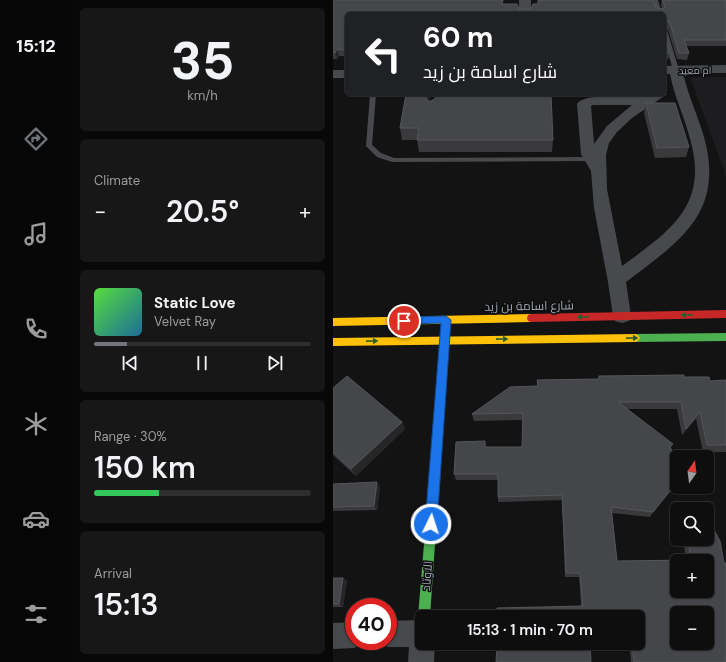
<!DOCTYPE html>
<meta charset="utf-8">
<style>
body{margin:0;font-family:"DM Sans",Cairo,sans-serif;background:#171717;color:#f1f3f6;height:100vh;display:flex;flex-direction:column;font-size:15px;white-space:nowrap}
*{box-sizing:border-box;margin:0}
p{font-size:13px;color:#9b9c9e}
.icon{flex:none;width:22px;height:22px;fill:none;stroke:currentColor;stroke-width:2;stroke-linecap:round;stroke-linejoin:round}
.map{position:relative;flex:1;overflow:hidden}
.panel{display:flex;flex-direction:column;gap:8px;padding:8px;background:#080808;width:261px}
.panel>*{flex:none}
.top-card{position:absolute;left:12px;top:12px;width:321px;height:84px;border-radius:6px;box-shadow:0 1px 3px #0004,0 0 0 1px #2e2e2e;background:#202124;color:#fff;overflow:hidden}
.needle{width:26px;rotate:14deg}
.buttons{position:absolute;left:337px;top:450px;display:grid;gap:8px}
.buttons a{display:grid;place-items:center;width:44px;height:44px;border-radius:6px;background:#0e0e0e;box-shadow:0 1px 3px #0004,0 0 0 1px #2e2e2e;font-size:20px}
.speed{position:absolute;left:12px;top:598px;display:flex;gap:8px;font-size:20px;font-weight:700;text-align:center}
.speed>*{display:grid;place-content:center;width:52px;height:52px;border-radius:50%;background:#0e0e0e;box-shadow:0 1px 3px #0004,0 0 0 1px #2e2e2e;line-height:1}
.speed .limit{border:6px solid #d22;background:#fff;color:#111}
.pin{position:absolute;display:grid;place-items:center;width:34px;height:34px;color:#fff;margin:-17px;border:2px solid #fff;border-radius:50%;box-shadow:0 1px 4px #0007}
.me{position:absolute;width:44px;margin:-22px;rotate:4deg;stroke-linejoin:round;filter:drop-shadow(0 0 3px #0008)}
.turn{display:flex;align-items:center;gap:14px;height:84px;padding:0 12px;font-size:18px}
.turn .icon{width:52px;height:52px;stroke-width:2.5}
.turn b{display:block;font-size:28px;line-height:34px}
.big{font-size:30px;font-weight:600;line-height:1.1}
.panel .card{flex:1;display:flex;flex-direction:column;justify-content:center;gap:6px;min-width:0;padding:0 14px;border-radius:6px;background:#171717}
.panel .dial{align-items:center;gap:0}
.dial b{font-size:52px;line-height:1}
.song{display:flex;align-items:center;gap:12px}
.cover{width:48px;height:48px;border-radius:6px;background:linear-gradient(135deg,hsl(110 70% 55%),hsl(200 70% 35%))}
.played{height:4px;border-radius:2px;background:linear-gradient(90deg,#71757c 15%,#2e2e2e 15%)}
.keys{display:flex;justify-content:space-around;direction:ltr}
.heat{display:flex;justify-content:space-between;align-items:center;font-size:22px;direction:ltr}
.charge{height:6px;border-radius:3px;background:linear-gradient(90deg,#34c759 30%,#2e2e2e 0)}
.trip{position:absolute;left:82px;top:610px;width:230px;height:40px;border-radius:6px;background:#0e0e0e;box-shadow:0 1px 3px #0004,0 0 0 1px #2e2e2e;font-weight:600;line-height:40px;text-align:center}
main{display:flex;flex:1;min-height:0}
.tabs{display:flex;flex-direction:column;width:72px;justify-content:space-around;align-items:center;background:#060606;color:#9b9c9e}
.tabs .icon{width:28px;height:28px}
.tabs .on{color:#71757c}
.tabs b{font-size:18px;color:#f1f3f6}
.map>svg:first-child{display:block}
.built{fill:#1d1d1f}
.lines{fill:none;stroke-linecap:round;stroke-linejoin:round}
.lane{fill:#47494c;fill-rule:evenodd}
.street{fill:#47494c;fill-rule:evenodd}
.fast{fill:#4caf50;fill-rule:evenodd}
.slow{fill:#ffc107;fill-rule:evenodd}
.jam{fill:#c62828;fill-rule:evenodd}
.wall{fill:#3a3a3d}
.shaded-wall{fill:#262627}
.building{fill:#45464a;stroke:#54565b;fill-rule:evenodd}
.oneway{fill:#2c5e30}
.route{fill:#1a73e8;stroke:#114b97}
.labels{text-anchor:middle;stroke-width:3;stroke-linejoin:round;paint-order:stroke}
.far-street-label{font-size:10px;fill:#a3aab5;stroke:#0d0d0f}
.street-label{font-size:12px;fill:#a3aab5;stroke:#0d0d0f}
</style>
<main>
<nav class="tabs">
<b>15:12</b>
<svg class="icon on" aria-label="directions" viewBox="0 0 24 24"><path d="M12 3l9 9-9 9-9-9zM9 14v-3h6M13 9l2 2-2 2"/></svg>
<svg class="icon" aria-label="music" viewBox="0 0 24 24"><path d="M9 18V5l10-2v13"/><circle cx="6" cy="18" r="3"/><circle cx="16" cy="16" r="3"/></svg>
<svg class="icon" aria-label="phone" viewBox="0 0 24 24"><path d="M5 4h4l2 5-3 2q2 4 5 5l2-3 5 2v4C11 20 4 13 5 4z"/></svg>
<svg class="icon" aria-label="climate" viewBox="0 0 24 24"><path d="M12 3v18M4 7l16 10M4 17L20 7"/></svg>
<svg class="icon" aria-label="car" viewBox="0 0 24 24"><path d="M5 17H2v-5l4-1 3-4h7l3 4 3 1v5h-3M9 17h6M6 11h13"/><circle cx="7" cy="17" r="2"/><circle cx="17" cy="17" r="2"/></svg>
<svg class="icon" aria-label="filters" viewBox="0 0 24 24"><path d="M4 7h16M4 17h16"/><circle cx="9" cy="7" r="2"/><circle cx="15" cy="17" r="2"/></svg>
</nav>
<section class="panel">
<div class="card dial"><b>35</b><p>km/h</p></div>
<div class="card"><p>Climate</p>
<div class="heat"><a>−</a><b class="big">20.5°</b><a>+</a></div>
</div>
<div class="card">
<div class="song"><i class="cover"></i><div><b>Static Love</b><p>Velvet Ray</p></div></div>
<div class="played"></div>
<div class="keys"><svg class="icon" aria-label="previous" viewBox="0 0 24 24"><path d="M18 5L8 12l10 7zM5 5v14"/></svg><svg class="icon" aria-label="pause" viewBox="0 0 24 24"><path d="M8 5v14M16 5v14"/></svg><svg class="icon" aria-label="next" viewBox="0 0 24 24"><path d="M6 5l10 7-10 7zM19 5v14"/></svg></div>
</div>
<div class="card"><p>Range · 30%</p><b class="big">150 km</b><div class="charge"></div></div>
<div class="card"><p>Arrival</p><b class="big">15:13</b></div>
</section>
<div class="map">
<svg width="393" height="662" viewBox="0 0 393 662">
<rect width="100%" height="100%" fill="#131313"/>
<path class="built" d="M 357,77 L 393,77 L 393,176 Z"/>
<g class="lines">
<path class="lane" d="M 319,0 L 325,0 L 329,14 L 323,14 Z
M 331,28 L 334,30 L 346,70 L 345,71 L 340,70 L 331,39 Z
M 37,94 L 43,94 L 39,145 L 48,153 L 61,158 L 258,157 L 262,159 L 258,161 L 59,162 L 44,157 L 33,146 Z"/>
<path class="street" d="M 186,0 L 198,0 L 198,14 L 186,14 Z
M 393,65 L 393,73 L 350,73 C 355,95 365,116 371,137 C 392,213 347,241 293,282 L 298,316 L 296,321 L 289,323 L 282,321 L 280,316 L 275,282 L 261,208 L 258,171 L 248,154 L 244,104 C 252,92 298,97 312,97 L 317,94 L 331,94 L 331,91 L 334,94 L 299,118 L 284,132 L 276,143 L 273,155 L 274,189 L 289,266 C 340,229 377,204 356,135 C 350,114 341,95 337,74 L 331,74 L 331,66 ZM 260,105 L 299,105 L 274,126 L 261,144 L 258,106 Z
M 0,70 L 14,70 L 14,78 L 0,78 Z
M 89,620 L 89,643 L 102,643 L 101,662 L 75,662 L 76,647 L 55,647 L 46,643 L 45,641 L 55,641 L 55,621 Z
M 21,622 L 21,641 L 32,641 L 30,644 L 21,648 L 0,649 L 0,623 Z"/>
<path class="fast" d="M 113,321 L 116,322 L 117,325 L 97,617 L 89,617 L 89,622 L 87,621 L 85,617 L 109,325 L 110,322 Z
M 393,333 L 393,341 L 302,342 L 299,341 L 297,338 L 299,335 L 302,334 Z"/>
<path class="slow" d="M 198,314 L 201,315 L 202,318 L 201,321 L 198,322 L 0,326 L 0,318 Z
M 302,334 L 305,335 L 307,338 L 305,341 L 302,342 L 0,346 L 0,338 Z"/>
<path class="jam" d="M 393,310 L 393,318 L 198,322 L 195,321 L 194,318 L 195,315 L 198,314 Z"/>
</g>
<path class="wall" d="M 0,0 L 170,4 L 186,9 L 323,8 L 329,9 L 328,5 L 329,0 L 393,0 L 393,46 L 353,46 L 356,53 L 354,60 L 344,59 L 335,30 L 331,27 L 14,14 L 14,56 L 6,56 L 4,59 L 0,59 Z
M 331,34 L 337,53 L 335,59 L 331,59 Z
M 73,94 L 97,94 L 97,96 L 96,101 L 102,99 L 220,140 L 219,152 L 86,152 L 84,140 L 69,140 L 67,128 Z
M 313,103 L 356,147 L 353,157 L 322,158 L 311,113 Z
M 266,376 L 351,377 L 377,381 L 393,380 L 393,452 L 370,452 L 363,419 L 349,435 L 344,409 L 294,409 L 338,448 L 343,474 L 344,475 L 317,517 L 279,513 L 284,561 L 353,560 L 350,539 L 374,539 L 393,662 L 298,662 L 296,643 L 305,643 L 305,617 L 248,606 L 246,577 L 232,577 L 229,500 L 165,502 L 165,480 L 123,480 L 121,474 L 152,441 L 153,447 L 189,447 L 190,420 L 141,421 L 139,414 L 204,386 L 204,380 L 265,379 Z
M 0,388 L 69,422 L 72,429 L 23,476 L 0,455 Z
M 0,484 L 47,487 L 44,510 L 0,511 Z
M 0,578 L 10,578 L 14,581 L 10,607 L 0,607 Z"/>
<path class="shaded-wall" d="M 4,49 L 6,56 L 4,59 L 2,53 Z
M 93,94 L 97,94 L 97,96 L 95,110 L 93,98 Z
M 367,412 L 363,419 L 349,435 L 353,429 Z
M 69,422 L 72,429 L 23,476 L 18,469 Z
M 44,482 L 47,487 L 44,510 L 41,506 Z
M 344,482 L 344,483 L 317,517 L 320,512 Z
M 10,578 L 14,581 L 10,607 L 6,604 Z"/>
<path class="building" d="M 0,0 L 170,0 L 169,4 L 184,4 L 186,9 L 198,9 L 200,4 L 205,4 L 205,0 L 320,0 L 323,8 L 330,9 L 332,7 L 329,0 L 393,0 L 393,40 L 351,40 L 356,53 L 346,53 L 337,23 L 332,20 L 331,30 L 331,14 L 14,14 L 14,50 L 4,49 L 2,53 L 0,53 Z
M 331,34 L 337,53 L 331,53 Z
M 73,94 L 93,94 L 93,98 L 96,102 L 102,99 L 103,94 L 218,94 L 220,140 L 84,140 L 86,128 L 67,128 Z
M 313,103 L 342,103 L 356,147 L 324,148 Z
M 351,375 L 351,377 L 376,377 L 377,381 L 393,380 L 393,445 L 374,445 L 367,412 L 353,429 L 348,402 L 285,402 L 340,444 L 337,447 L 344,460 L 344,468 L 343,474 L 344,475 L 344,482 L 320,512 L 278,507 L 284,561 L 358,560 L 355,539 L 374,539 L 374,517 L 387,541 L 391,563 L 393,563 L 393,662 L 301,662 L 299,643 L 305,643 L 305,617 L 164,617 L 164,608 L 250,606 L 247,573 L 233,573 L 229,495 L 165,497 L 165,474 L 121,474 L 123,442 L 152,441 L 152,447 L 189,447 L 190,413 L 139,414 L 177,387 L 205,386 L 204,380 L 266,379 L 266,376 ZM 344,561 L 374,561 L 374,591 L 344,591 ZM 344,613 L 374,613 L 374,643 L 344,643 Z
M 14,376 L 69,422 L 18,469 L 0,452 L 0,388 Z
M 44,482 L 41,506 L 0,507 L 0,484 Z
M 0,578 L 10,578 L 6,604 L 0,604 Z
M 164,643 L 257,643 L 258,662 L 163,662 Z"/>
<defs><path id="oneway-solid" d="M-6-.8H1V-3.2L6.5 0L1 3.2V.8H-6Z"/></defs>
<g class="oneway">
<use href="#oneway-solid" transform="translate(354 315) rotate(179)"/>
<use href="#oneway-solid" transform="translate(250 317) rotate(179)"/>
<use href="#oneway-solid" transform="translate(299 338) rotate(-1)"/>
<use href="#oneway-solid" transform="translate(169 339) rotate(-1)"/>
<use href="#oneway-solid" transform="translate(39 341) rotate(-1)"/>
</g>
<path class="route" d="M 113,316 L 118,320 L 104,524 L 102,529 L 98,530 L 94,529 L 92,524 L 108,323 L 71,324 L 66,321 L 71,317 Z"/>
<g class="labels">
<g class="far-street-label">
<text transform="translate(362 70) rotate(-1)" y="4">ام معبد</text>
</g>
<g class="street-label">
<text transform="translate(196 306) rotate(-1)" y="4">شارع اسامة بن زيد</text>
<text transform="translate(94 576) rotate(-85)" y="4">الاوتاد</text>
</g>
</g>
</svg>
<div class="buttons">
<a><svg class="needle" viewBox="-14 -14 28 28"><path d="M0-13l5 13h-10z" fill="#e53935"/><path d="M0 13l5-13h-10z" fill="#9b9c9e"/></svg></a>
<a><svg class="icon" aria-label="search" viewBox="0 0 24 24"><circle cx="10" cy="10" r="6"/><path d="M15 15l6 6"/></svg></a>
<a>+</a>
<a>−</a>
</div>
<div class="speed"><div class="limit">40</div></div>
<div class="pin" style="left:71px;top:321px;background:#d93025"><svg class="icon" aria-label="arrive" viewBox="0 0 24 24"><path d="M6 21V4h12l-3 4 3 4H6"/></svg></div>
<svg class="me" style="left:98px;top:524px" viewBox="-20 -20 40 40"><circle r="17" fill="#1a73e8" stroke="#fff" stroke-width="3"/><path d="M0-11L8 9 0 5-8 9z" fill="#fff"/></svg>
<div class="trip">15:13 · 1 min · 70 m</div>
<div class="top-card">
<div class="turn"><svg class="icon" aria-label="left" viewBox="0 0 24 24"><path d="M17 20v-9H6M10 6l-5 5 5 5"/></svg><div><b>60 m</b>شارع اسامة بن زيد</div></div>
</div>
</div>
</main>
